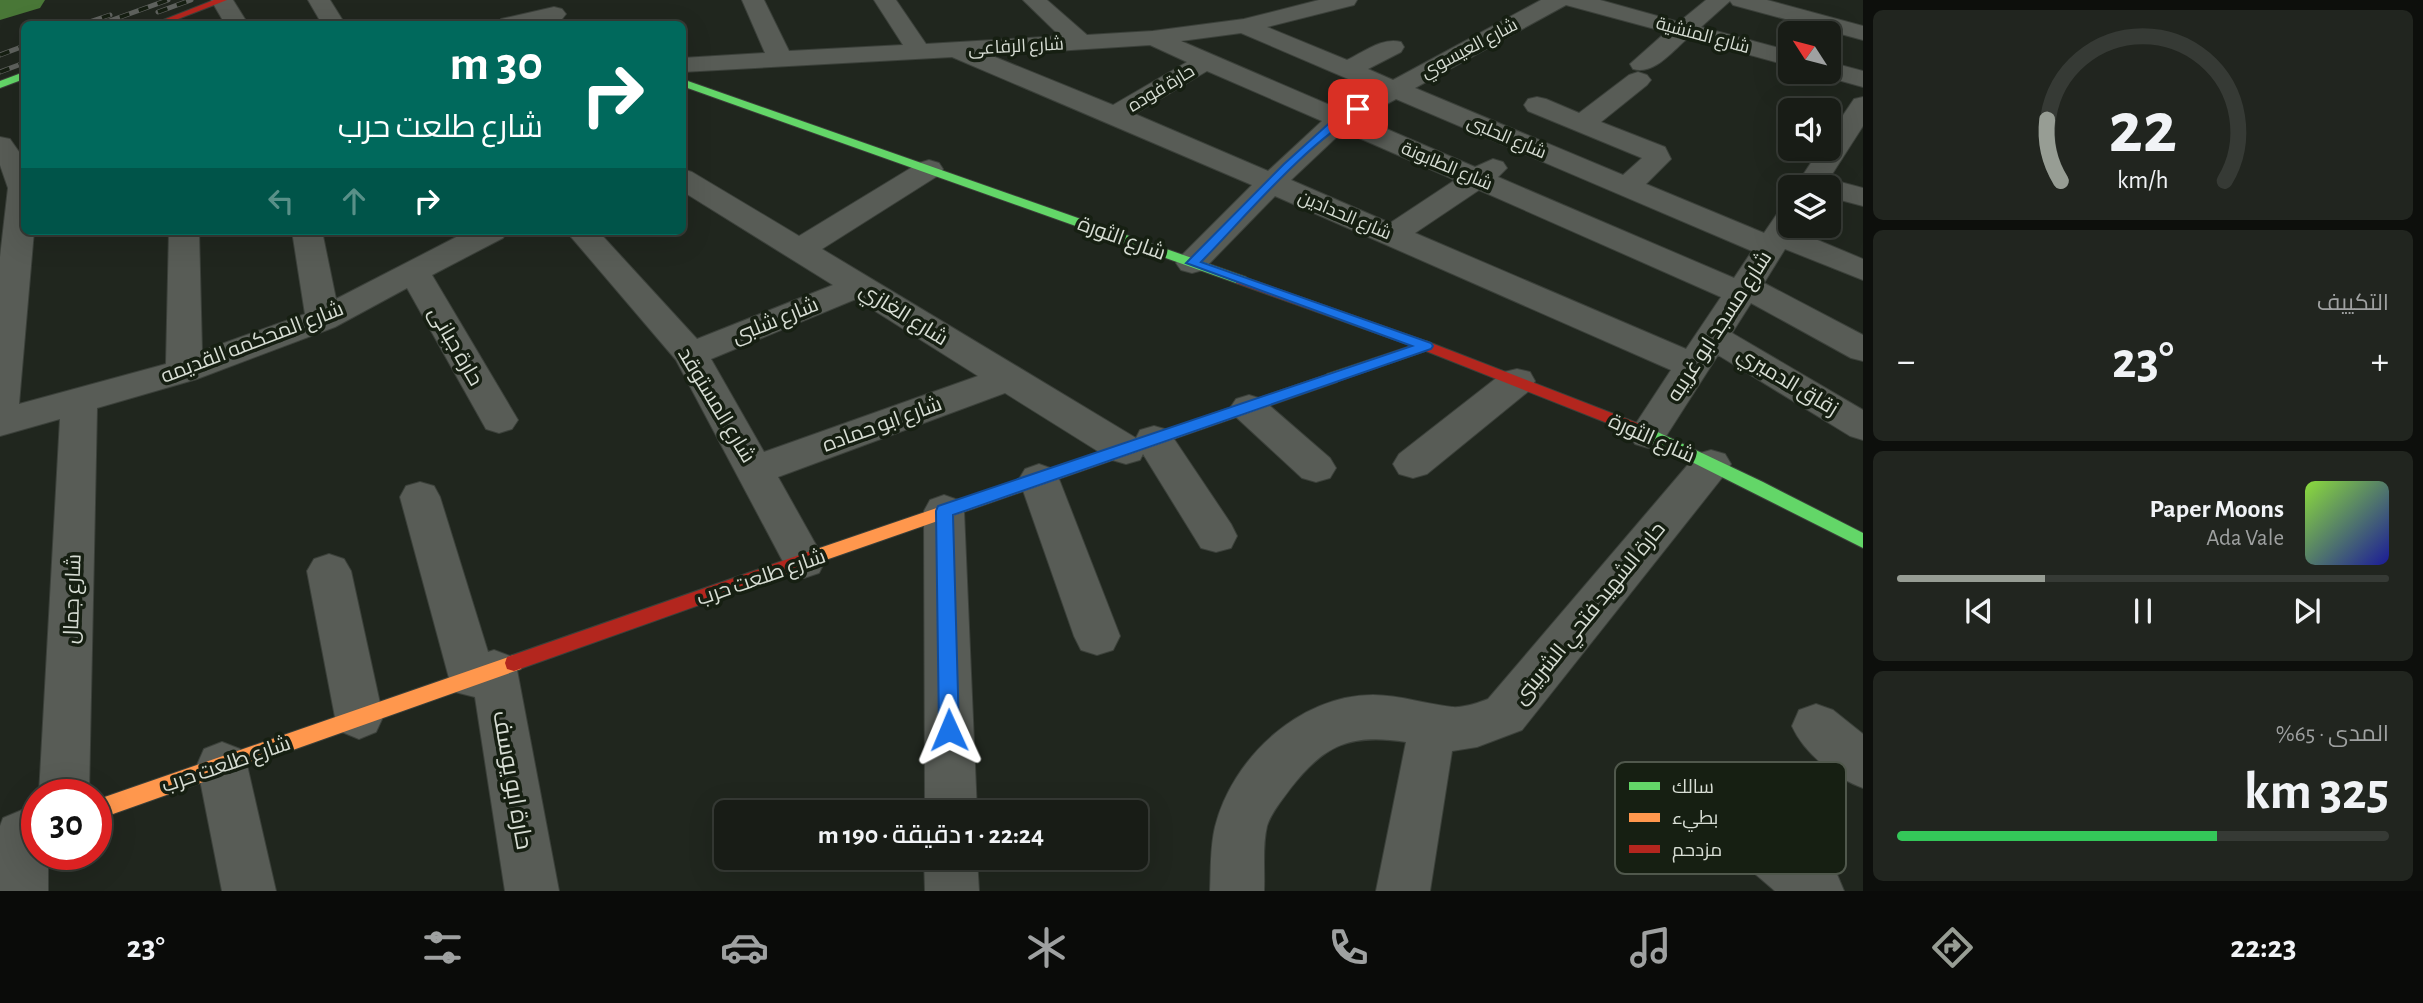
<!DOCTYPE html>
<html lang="ar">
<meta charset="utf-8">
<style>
body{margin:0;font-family:"Alegreya Sans",Cairo,sans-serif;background:#21251f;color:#f1f3f6;direction:rtl;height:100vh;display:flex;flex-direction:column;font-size:26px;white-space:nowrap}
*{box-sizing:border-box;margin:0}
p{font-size:23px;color:#9fa1a1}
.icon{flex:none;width:38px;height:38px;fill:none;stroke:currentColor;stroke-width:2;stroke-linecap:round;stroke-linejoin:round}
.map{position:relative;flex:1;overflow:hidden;direction:ltr}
.sheet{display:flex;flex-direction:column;gap:10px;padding:10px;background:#0d0f0c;width:560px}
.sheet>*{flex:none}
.guide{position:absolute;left:21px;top:21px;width:665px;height:214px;border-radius:10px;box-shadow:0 7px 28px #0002,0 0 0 2px #363a35;direction:rtl;background:#00695c;color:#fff;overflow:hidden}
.needle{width:46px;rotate:306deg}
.controls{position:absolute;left:1778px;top:21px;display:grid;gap:14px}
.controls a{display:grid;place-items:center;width:63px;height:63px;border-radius:10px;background:#181c16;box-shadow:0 7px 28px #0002,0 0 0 2px #363a35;font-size:35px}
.speed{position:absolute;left:21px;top:779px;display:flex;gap:14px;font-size:35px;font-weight:700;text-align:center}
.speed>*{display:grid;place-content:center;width:91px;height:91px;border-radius:50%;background:#181c16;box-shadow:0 7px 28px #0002,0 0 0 2px #363a35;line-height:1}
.speed .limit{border:10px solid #d22;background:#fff;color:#111}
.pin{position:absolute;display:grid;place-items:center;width:60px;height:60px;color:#fff;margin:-30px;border-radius:14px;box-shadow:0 4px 10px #0006}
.me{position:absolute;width:77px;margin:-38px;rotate:359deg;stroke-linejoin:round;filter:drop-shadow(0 0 5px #0008)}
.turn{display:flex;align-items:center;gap:24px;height:147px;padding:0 28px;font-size:32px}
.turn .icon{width:91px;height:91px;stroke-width:2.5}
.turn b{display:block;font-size:49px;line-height:60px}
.lanes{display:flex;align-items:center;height:66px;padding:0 28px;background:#0003;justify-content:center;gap:35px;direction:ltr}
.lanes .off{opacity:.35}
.big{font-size:52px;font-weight:600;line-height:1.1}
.sheet .tile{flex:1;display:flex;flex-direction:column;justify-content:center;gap:10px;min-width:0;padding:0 24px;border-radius:10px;background:#21251f}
.sheet .dial{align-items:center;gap:0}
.dial svg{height:182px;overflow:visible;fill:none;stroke:#363a35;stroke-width:7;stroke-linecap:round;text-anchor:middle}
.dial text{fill:#f1f3f6;stroke:none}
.song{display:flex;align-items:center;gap:21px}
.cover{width:84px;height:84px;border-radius:10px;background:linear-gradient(135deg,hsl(90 70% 55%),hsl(240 70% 35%))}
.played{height:7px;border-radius:4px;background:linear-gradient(90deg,#979d94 30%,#363a35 30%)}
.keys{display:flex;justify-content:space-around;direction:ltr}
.heat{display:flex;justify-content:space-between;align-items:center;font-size:38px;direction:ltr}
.charge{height:10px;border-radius:5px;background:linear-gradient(90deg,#34c759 65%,#363a35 0)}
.trip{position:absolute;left:714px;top:800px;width:434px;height:70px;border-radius:10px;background:#181c16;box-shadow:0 7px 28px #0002,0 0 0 2px #363a35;font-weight:600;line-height:70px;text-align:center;direction:rtl}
.menu{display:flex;height:112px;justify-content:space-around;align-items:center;background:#0a0b09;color:#9fa1a1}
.menu .icon{width:49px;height:49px}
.menu .active{color:#979d94}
.menu b{font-size:32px;color:#f1f3f6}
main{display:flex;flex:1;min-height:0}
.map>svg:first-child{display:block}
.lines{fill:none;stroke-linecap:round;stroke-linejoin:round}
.canal{fill:#497737;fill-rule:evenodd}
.street-casing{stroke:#3b403a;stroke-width:2}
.fast-casing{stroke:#3b403a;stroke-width:2}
.slow-casing{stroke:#3b403a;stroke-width:2}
.jam-casing{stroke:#3b403a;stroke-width:2}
.street{fill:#585c56;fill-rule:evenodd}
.fast{fill:#63d668;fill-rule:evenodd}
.slow{fill:#ff974d;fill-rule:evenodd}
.jam{fill:#b3261e;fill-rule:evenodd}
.rail-casing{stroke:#5f625e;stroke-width:5}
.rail{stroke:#161f12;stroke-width:3.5;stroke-dasharray:10;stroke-linecap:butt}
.route{fill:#1a73e8;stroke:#114b97;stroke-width:2}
.labels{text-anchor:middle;stroke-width:7;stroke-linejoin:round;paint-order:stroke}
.far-street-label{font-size:18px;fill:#d7ddd4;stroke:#161f12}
.street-label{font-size:21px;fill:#d7ddd4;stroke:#161f12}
.near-street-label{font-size:24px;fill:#d7ddd4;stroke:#161f12}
.key{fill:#161f12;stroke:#50584c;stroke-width:2}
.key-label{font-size:19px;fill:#d7ddd4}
</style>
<main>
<section class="sheet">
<div class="tile dial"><svg viewBox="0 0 100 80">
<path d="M14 69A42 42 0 1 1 86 69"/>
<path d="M14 69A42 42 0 0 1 8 42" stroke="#979d94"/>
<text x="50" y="56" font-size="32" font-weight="700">22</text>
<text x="50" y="72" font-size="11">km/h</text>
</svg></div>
<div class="tile"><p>التكييف</p>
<div class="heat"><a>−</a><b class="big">23°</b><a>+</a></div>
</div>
<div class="tile">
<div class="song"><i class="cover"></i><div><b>Paper Moons</b><p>Ada Vale</p></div></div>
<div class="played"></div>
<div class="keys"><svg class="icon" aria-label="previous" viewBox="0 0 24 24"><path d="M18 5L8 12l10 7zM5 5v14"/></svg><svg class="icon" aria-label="pause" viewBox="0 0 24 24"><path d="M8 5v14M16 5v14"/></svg><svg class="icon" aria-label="next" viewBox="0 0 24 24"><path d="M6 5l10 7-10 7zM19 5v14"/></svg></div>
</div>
<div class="tile"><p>المدى · 65%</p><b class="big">325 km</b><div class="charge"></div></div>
</section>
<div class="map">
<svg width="1863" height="891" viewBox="0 0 1863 891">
<rect width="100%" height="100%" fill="#20261e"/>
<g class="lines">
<path class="canal" d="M 0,0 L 45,0 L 40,8 L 0,20 Z"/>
<defs>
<path id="street" d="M 211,0 L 233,0 L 248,24 L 225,24 Z
M 308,0 L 330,0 L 345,24 L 322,24 Z
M 742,0 L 764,0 L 789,51 L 903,45 L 874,0 L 896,0 L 926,44 L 1060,36 L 1023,0 L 1047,0 L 1087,35 L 1153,31 L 1244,19 L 1319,0 L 1357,0 L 1354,5 L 1267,27 L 1347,60 C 1364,52 1382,37 1401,42 L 1404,47 L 1401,52 L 1368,69 L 1393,80 L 1541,0 L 1600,0 L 1679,22 L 1706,0 L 1767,0 L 1863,26 L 1863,40 L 1733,5 L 1730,1 L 1701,27 L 1790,51 L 1790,66 L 1688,38 C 1672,51 1655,75 1633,69 L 1630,64 L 1666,32 L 1566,5 L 1415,88 L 1623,175 L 1642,158 L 1528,111 L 1524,105 L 1528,99 L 1537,97 L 1546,99 L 1579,113 L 1629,75 L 1638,72 L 1647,75 L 1651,80 L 1647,85 L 1601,122 L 1665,147 L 1671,159 L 1646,184 L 1764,233 L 1779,211 L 1790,208 L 1790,226 L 1800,226 L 1796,231 L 1863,259 L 1863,280 L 1785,249 L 1764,283 L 1863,335 L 1863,361 L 1851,358 L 1751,303 L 1732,333 L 1863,410 L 1863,440 L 1850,436 L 1718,355 L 1661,444 L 1648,448 L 1635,444 L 1629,434 L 1671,370 L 1275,196 L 1203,270 L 1192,273 L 1181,270 L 1176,263 L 1181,256 L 1252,185 L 952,57 L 682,72 L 682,58 L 765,53 ZM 1241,33 L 1374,90 L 1339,109 L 1181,41 ZM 1150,45 L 1187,62 L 1113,105 L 990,55 ZM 1207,71 L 1322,121 L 1268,171 L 1135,114 ZM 1396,99 L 1752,251 L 1734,278 L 1498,177 L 1507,168 L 1503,162 L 1493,159 L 1475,167 L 1361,118 ZM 1343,131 L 1455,180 L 1390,223 L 1291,180 ZM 1479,190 L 1721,297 L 1686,349 L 1415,233 Z
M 554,7 L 562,9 L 566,14 L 562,19 L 538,24 L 497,24 L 501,19 Z
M 1829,62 L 1863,71 L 1863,87 L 1820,75 L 1818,72 L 1829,72 Z
M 1863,97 L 1863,126 L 1829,179 L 1863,188 L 1863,206 L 1829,197 L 1829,187 L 1795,187 L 1820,149 L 1829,149 L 1829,136 L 1854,99 Z
M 0,137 L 10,139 L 24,159 L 24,231 L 34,231 L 19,404 L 166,364 L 169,231 L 199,231 L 202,351 L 305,314 L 292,231 L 322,231 L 336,299 L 468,231 L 507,231 L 503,238 L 432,275 L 518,420 L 512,429 L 499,433 L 486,429 L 407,288 L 335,327 L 197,379 L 97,408 L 89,794 L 39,794 L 60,419 L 0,436 L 0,257 L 8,188 L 0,165 Z
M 929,160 L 939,163 L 943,169 L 939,175 L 822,249 L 1136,438 L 1140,430 L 1154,426 L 1168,430 L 1231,524 L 1237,536 L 1231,548 L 1216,552 L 1201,548 L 1143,454 L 1140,460 L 1126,464 L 1112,460 L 1005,393 L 778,477 L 825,561 L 819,573 L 804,578 L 789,573 L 676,360 L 566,231 L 598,231 L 697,339 L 833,285 L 682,191 L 682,169 L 692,172 L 799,236 L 919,163 ZM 856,299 L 978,376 L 764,452 L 711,359 Z
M 1517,369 L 1530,372 L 1535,381 L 1530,390 L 1427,474 L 1413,478 L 1399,474 L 1393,464 L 1399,454 L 1504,372 Z
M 1249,395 L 1262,399 L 1330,458 L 1336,468 L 1330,478 L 1316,482 L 1302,478 L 1236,417 L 1230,408 L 1236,399 Z
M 1711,450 L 1725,454 L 1731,464 L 1725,474 L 1522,730 L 1477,747 L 1452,751 L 1430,891 L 1376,891 L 1406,742 C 1350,733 1324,745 1290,789 C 1282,800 1271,813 1267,826 C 1262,847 1265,870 1264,891 L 1210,891 C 1211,870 1210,848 1215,827 C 1232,758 1300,695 1373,695 C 1400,695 1425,704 1452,707 C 1463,708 1478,703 1488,699 L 1697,454 Z
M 1039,464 L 1053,469 L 1059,479 L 1120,636 L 1113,650 L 1097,655 L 1081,650 L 1074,636 L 1019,479 L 1025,469 Z
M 420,482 L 434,486 L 440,497 L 488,652 L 494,650 L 510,656 L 517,670 L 559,891 L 505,891 L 475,697 L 455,692 L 449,678 L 400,497 L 406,486 Z
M 944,495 L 958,500 L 964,511 L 977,812 L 925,812 L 924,511 L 930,500 Z
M 329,554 L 344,559 L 351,571 L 383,717 L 376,732 L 359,739 L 342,732 L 335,717 L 307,571 L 314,559 Z
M 1816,704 L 1833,710 L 1863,734 L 1863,788 C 1835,778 1804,753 1792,726 L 1799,710 Z
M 222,742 L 240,749 L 247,765 L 276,891 L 222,891 L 197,765 L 204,749 Z
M 1707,775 L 1725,783 L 1836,872 L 1844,891 L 1775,891 L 1689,817 L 1681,800 L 1689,783 Z
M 22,810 L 37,816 L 37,854 L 48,854 L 48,891 L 0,891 L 0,826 L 3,818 Z
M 924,858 L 977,858 L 979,891 L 925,891 Z"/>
<path id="fast" d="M 24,72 L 24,79 L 0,88 L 0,81 Z
M 682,79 L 1246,277 L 1248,280 L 1241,284 L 1236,283 L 682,86 Z
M 1426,341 L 1431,343 L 1433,346 L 1431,349 L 1332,383 L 1325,378 L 1327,374 Z
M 1645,426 L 1763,482 L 1863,533 L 1863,548 L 1640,436 L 1637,432 Z"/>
<path id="slow" d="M 1332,373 L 1337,374 L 1339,378 L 1337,382 L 817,563 L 811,565 L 805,563 L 802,558 L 805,553 Z
M 514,655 L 521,657 L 523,663 L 521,669 L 96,820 L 96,800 Z"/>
<path id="jam" d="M 214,0 L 227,0 L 165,24 L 153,24 Z
M 1241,276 L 1431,343 L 1650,428 L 1653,432 L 1650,436 L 1640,436 L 1421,349 L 1236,283 L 1236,277 Z
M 811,551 L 817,553 L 820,558 L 817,563 L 514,671 L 507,669 L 505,663 L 507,657 Z"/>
</defs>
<use href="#street" class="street-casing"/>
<use href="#fast" class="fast-casing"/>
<use href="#slow" class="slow-casing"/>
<use href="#jam" class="jam-casing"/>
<use href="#street" class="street"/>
<use href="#fast" class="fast"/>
<use href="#slow" class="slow"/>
<use href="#jam" class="jam"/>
<defs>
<path id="rail" d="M 158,12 L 191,0
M 83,24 L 110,15
M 101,24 L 168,0
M 0,55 L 24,46
M 0,72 L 24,63"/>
</defs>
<use href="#rail" class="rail-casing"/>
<use href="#rail" class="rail"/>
</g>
<path class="route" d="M 1358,106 L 1363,109 L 1362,112 C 1307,142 1246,216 1201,262 L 1431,343 L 1433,346 L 1431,349 L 953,515 L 959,730 L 956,736 L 949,739 L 942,736 L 939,730 L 936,511 L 938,506 L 1412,346 L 1186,263 L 1284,164 L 1336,117 Z"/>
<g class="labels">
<g class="far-street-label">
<text transform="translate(1703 35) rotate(15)" y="6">شارع المنشية</text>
<text transform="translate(1016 46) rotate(-3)" y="6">شارع الرفاعى</text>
<text transform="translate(1469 48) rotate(-28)" y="6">شارع العيسوي</text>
<text transform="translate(1161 88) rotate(-31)" y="6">حارة فوده</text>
<text transform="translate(1507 137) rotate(23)" y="6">شارع الحلبى</text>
<text transform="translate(1447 166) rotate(23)" y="6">شارع الطابونة</text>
<text transform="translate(1345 215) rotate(23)" y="6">شارع الحدادين</text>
</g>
<g class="street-label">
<text transform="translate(1122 238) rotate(20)" y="7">شارع الثورة</text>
<text transform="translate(904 314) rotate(32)" y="7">شارع الغازي</text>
<text transform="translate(775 320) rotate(-22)" y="7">شارع شلبى</text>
<text transform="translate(1719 326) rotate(-57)" y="7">شارع مسجد ابو غريبه</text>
<text transform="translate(252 342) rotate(-21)" y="7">شارع المحكمه القديمه</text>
<text transform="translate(456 346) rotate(60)" y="7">حارة جبانى</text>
<text transform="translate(1788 381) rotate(31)" y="7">زقاق الدميري</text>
<text transform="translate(717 405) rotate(59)" y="7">شارع المستوقد</text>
<text transform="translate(882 424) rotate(-20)" y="7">شارع ابو حماده</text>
<text transform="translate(1652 438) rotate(24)" y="7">شارع الثورة</text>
<text transform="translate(761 577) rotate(-19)" y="7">شارع طلعت حرب</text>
<text transform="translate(72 599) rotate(-88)" y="7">شارع جمال</text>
<text transform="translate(1589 613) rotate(-51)" y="7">حارة الشهيد فتحي الشربينى</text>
<text transform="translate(226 764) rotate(-19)" y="7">شارع طلعت حرب</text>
</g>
<g class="near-street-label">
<text transform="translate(513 780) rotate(80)" y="8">حارة ابو يوسف</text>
</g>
</g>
<rect x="1615" y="762" width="231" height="112" rx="10" class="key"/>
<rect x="1629" y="782" width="31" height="8" fill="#63d668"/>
<rect x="1629" y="813" width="31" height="9" fill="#ff974d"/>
<rect x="1629" y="845" width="31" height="8" fill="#b3261e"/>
<g class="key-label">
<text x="1672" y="793">سالك</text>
<text x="1672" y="824">بطيء</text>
<text x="1672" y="856">مزدحم</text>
</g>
</svg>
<div class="controls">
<a><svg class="needle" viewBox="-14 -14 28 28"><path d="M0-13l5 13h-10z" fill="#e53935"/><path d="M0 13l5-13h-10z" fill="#9fa1a1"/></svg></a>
<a><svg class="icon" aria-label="sound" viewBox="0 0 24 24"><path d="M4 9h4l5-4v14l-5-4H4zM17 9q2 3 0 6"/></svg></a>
<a><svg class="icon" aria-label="layers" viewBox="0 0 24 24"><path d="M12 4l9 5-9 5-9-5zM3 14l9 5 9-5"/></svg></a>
</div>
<div class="speed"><div class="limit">30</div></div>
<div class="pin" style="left:1358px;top:109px;background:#d93025"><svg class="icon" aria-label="arrive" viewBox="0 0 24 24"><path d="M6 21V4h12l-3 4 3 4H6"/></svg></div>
<svg class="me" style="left:949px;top:730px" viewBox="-20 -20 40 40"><path d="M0-17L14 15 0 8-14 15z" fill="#1a73e8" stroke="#fff" stroke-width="4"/></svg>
<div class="trip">22:24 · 1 دقيقة · 190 m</div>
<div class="guide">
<div class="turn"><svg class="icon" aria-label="right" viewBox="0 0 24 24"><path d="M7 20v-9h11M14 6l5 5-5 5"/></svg><div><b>30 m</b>شارع طلعت حرب</div></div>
<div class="lanes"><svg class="icon off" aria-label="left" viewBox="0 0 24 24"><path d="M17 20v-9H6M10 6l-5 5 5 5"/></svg><svg class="icon off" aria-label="ahead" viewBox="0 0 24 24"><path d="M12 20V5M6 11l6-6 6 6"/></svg><svg class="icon" aria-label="right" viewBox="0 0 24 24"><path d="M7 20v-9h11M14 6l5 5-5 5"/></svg></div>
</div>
</div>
</main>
<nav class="menu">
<b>22:23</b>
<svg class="icon active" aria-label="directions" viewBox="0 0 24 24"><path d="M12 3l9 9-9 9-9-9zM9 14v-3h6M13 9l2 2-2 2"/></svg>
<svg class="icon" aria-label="music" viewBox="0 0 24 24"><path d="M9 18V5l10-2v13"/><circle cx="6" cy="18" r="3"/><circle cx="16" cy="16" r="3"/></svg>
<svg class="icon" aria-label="phone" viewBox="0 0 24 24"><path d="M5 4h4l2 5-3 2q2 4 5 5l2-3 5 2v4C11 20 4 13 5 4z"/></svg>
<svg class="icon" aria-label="climate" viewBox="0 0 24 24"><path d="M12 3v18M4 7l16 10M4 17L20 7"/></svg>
<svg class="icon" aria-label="car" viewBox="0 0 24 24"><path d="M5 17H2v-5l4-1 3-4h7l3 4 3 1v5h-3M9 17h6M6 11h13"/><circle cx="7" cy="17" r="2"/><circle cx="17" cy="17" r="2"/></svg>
<svg class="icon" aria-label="filters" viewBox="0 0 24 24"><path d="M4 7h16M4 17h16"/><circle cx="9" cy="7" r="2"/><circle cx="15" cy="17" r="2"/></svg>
<b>23°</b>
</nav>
